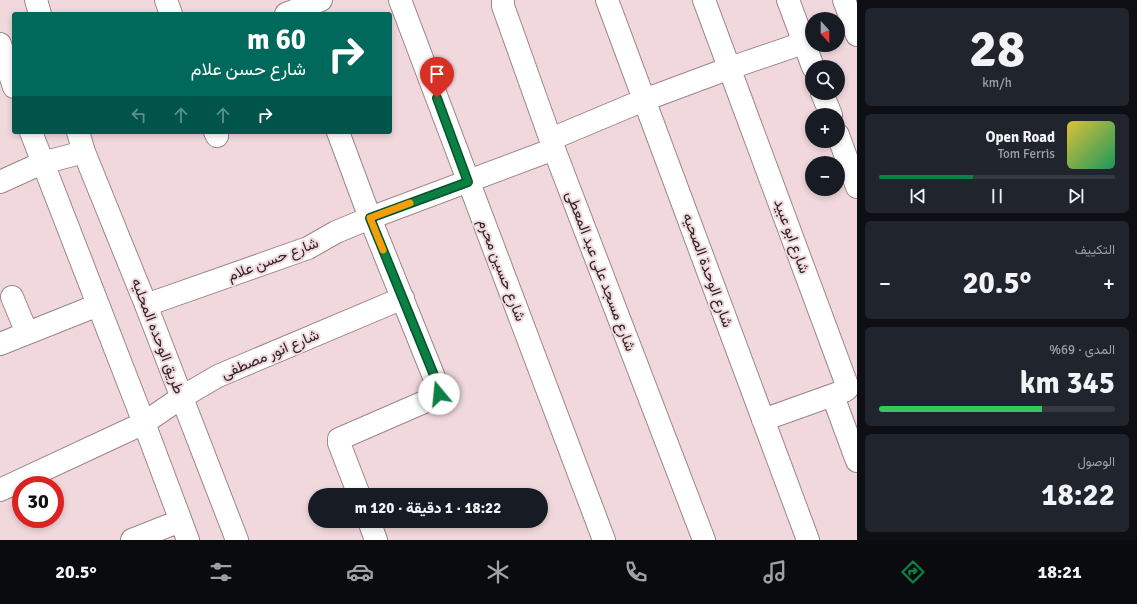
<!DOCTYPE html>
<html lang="ar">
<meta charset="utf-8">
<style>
body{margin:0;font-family:Signika,Vazirmatn,sans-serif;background:#20242c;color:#f1f3f6;direction:rtl;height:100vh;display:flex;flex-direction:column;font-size:15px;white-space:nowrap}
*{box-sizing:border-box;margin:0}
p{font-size:13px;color:#9ea1a6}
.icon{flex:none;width:22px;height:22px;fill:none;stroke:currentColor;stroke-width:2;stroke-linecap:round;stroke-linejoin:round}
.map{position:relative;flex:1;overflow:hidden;direction:ltr}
.side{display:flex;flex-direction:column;gap:8px;padding:8px;background:#0d0f14;width:280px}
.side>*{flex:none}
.banner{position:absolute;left:12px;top:12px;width:380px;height:122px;border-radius:4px;box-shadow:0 2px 6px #0003;direction:rtl;background:#00695c;color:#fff;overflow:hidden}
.needle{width:26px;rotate:159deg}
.fabs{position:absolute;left:805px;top:12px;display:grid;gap:8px}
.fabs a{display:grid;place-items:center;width:40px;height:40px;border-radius:50%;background:#171b24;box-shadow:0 2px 6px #0003;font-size:20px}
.speed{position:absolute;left:12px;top:476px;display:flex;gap:8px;font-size:20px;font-weight:700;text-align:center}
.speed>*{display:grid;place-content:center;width:52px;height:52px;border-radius:50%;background:#171b24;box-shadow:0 2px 6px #0003;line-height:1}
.speed .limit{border:6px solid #d22;background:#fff;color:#111}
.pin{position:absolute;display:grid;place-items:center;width:34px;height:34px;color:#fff;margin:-41px -17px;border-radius:50% 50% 50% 0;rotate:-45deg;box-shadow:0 0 4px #0007}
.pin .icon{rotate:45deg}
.me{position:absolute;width:44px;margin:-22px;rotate:343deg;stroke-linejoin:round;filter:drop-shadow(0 0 3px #0008)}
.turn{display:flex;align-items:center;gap:14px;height:84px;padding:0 20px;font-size:18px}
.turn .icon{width:52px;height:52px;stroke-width:2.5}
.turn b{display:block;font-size:28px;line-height:34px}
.lanes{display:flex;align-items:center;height:38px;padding:0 20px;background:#0003;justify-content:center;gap:20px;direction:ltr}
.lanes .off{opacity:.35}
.big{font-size:30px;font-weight:800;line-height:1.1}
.side .tile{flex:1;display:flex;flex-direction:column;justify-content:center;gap:6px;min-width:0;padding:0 14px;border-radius:6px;background:#20242c}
.side .dial{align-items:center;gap:0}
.dial b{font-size:52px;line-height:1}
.song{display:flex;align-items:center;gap:12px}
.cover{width:48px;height:48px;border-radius:6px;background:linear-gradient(135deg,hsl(50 70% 55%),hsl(150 70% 35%))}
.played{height:4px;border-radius:2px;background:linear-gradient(90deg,#0b8043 40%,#363941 40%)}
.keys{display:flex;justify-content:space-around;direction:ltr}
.heat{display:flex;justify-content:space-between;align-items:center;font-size:22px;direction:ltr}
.charge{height:6px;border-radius:3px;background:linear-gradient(90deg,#34c759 69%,#363941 0)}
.trip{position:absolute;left:308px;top:488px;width:240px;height:40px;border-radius:20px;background:#171b24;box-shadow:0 2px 6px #0003;font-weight:800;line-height:40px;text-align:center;direction:rtl}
.tabs{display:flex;height:64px;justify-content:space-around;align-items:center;background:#090b0e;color:#9ea1a6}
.tabs .icon{width:28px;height:28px}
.tabs .current{color:#0b8043}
.tabs b{font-size:18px;color:#f1f3f6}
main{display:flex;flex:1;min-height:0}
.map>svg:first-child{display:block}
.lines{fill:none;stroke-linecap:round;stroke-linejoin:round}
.minor-casing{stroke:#9c868a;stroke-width:24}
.minor{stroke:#fff;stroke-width:22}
.route-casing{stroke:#07532c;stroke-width:10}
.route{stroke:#0b8043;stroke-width:7}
.slow{stroke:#f59e0b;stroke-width:7}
.labels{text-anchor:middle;stroke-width:4;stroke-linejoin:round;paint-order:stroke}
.street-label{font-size:15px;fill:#2d2526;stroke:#f0d8dc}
</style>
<main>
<section class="side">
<div class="tile dial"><b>28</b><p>km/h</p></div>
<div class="tile">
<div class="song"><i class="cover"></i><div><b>Open Road</b><p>Tom Ferris</p></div></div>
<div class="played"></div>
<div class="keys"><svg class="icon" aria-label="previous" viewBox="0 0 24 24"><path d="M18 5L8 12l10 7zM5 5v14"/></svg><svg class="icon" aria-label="pause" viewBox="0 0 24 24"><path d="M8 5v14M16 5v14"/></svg><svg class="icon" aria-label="next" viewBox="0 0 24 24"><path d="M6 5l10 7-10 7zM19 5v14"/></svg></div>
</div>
<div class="tile"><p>التكييف</p>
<div class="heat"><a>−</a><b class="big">20.5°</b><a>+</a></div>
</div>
<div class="tile"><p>المدى · 69%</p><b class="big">345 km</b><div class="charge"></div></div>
<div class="tile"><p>الوصول</p><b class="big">18:22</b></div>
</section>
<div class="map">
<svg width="857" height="540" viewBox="0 0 857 540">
<rect width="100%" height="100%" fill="#f0d8dc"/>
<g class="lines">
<defs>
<path id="minor" d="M 36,0 L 40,14
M 166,0 L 171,14
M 400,0 L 604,540
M 503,0 L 503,6 L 554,149 L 704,540
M 607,0 L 808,540
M 704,0 L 847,385 L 847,389 L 844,391 L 763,420
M 788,0 L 813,67
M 844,0 L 857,35
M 286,14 L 321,0
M 0,44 L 14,87
M 822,93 L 831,115
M 31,132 L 144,423 L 188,540
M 78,132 L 84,152 L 146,305 L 237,540
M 215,132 L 217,136
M 338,132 L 370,218 L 440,392 L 438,396 L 339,439 L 339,443 L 359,495
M 838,135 L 857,187
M 551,139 L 644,100 L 730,68 L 812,40
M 0,182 L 42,163 L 84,152
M 12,297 L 27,333
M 146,305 L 308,248 L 336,232 L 370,218 L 554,149
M 0,344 L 98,305
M 833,396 L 857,461
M 0,490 L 144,423 L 182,397 L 218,376 L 403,298
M 369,521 L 376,540
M 132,540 L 180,521"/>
</defs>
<use href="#minor" class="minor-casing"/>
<use href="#minor" class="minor"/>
</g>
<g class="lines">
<defs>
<path id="route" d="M 437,98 L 468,182 L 370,218 L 440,390 L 439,394"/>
</defs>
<use href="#route" class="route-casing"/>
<use href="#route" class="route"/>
<path class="slow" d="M 383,250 L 370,218 L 410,203"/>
</g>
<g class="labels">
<g class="street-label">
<text transform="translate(792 236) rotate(70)" y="5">شارع ابو عبيد</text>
<text transform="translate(273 259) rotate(-21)" y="5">شارع حسن علام</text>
<text transform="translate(502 270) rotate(69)" y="5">شارع حسين محرم</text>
<text transform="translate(708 270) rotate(70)" y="5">شارع الوحدة الصحيه</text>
<text transform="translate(601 271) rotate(69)" y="5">شارع مسجد على عبد المعطى</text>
<text transform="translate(158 336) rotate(69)" y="5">طريق الوحده المحليه</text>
<text transform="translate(270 354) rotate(-23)" y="5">شارع انور مصطفى</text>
</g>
</g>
</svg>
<div class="fabs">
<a><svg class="needle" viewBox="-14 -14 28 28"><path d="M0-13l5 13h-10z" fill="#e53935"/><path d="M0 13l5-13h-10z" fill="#9ea1a6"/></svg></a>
<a><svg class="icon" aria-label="search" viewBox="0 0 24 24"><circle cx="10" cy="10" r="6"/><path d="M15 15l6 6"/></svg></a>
<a>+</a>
<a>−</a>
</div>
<div class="speed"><div class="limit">30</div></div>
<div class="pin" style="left:437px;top:98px;background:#d93025"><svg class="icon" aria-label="arrive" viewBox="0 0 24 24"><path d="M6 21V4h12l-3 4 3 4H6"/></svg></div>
<svg class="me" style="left:439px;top:394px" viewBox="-20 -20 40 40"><circle r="19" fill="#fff"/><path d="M0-13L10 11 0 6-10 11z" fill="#0b8043"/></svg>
<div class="trip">18:22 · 1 دقيقة · 120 m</div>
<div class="banner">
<div class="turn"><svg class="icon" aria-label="right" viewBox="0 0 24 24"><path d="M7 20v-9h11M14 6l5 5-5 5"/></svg><div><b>60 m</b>شارع حسن علام</div></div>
<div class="lanes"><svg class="icon off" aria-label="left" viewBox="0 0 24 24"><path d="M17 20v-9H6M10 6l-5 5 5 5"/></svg><svg class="icon off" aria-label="ahead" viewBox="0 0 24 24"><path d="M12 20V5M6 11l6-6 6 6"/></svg><svg class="icon off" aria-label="ahead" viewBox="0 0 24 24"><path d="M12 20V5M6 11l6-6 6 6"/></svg><svg class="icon" aria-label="right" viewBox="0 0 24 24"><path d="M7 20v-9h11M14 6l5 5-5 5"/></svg></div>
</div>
</div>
</main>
<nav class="tabs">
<b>18:21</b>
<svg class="icon current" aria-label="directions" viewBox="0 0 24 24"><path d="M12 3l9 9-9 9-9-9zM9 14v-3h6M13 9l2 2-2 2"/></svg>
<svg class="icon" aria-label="music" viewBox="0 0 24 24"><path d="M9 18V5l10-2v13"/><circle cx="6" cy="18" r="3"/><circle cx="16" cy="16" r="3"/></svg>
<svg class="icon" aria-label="phone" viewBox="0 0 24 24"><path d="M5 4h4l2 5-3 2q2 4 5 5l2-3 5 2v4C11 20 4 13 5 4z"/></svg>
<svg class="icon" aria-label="climate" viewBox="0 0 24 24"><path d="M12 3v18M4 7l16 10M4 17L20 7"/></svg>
<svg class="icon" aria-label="car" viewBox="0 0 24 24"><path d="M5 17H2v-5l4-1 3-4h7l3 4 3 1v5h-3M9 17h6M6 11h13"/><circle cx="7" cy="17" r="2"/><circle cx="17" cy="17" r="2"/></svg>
<svg class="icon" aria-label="filters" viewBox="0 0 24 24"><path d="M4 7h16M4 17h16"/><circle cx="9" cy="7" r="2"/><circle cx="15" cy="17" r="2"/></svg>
<b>20.5°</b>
</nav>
